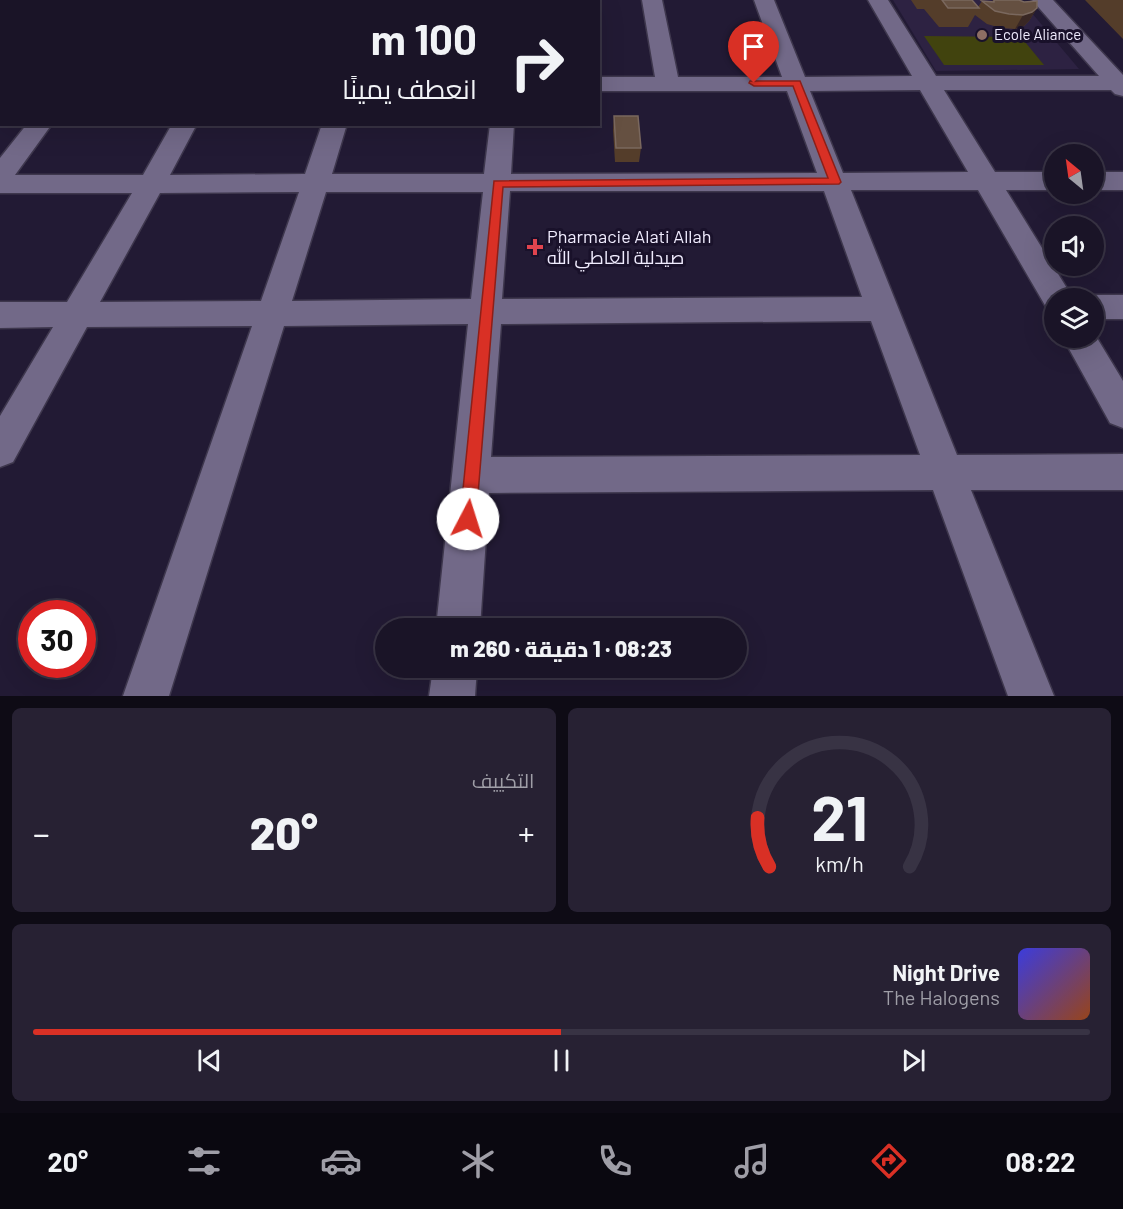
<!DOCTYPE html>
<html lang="ar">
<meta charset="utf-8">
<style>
body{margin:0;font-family:Barlow,Cairo,sans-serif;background:#272133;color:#f1f3f6;direction:rtl;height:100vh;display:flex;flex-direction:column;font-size:22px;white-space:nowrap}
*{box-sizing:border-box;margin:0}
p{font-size:20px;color:#9f9ea7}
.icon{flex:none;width:33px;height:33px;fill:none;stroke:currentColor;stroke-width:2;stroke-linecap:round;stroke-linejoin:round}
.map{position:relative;height:696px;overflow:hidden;direction:ltr}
.panel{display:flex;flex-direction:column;gap:12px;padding:12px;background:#0e0b15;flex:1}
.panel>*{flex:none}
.guide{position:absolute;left:0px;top:0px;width:600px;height:126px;box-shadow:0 6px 24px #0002,0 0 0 2px #383344;direction:rtl;background:#1a1427;color:#f1f3f6;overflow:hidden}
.needle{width:39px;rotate:331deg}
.tools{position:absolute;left:1044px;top:144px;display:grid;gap:12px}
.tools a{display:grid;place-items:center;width:60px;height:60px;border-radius:50%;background:#1a1427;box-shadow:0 6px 24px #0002,0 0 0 2px #383344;font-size:30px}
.speed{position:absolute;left:18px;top:600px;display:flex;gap:12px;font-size:30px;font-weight:700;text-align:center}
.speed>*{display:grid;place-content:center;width:78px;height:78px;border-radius:50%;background:#1a1427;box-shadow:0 6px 24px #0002,0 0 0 2px #383344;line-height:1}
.speed .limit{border:9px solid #d22;background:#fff;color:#111}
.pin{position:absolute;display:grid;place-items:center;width:51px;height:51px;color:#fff;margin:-62px -26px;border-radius:50% 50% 50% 0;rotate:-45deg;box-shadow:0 0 6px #0007}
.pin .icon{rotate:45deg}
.me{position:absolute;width:66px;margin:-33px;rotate:5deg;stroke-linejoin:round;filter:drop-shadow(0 0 4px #0008)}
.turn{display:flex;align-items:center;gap:21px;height:126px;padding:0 24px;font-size:27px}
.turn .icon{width:78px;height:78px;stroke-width:2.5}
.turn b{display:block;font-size:42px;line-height:51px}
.big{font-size:45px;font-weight:800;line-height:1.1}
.panel .widget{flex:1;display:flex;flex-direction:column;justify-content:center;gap:9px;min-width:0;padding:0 21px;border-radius:9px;background:#272133}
.panel .dial{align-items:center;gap:0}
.dial svg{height:156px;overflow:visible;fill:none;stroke:#383344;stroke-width:7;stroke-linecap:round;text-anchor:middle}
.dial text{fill:#f1f3f6;stroke:none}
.song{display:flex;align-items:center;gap:18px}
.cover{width:72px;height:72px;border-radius:9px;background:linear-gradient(135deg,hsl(240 70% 55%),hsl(20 70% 35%))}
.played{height:6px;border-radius:3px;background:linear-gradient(90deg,#d93025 50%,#383344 50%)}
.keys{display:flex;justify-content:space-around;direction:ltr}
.heat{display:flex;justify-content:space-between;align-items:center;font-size:33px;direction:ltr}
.panel .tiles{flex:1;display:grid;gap:12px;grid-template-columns:1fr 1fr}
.widget:last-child{grid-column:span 2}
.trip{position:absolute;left:375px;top:618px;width:372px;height:60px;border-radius:30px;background:#1a1427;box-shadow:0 6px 24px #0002,0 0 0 2px #383344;font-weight:800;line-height:60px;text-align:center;direction:rtl}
.tab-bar{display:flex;height:96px;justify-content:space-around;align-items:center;background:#0a0810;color:#9f9ea7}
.tab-bar .icon{width:42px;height:42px}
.tab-bar .current{color:#d93025}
.tab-bar b{font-size:27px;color:#f1f3f6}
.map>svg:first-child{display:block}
.built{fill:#2d2242}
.green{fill:#41430e}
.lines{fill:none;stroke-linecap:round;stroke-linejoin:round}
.minor-casing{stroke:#3e374d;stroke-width:3}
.minor{fill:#726988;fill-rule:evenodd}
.wall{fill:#543d2a}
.shaded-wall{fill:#392724}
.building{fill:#655041;stroke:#7a685e;stroke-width:1.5}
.route{fill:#d93025;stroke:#8d1f18;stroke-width:1.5}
.education-dot{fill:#8d6e63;stroke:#19112a;stroke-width:2}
.health-dot{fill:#e0444e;stroke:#19112a;stroke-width:2}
.labels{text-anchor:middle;stroke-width:6;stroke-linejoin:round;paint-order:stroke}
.far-poi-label{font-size:15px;fill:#f0ecfe;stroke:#19112a;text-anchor:start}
.poi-label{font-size:18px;fill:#f0ecfe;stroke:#19112a;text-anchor:start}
</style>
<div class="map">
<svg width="1123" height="696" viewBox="0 0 1123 696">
<rect width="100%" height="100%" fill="#221a34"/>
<path class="built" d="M 893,0 L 1021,0 L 1079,69 L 936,71 Z"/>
<path class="green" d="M 924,36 L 1021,37 L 1044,65 L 944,65 Z"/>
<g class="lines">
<defs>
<path id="minor" d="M 1,0 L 22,0 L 2,2 L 2,4 Z
M 244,0 L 264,0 L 243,2 Z
M 367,0 L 387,0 L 366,2 Z
M 503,0 L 523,0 L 523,2 L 503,2 Z
M 642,0 L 662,0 L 678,77 L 782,77 L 754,0 L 774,0 L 805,77 L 912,76 L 868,0 L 888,0 L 936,76 L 1099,76 L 1032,0 L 1053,0 L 1123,75 L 1123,96 L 1115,94 L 1111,90 L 944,90 L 995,172 L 1054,172 L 1054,190 L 1006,190 L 1073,298 L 1054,298 L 1054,309 L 1046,307 L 978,190 L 851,190 L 957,455 L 1123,454 L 1123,490 L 971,490 L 1054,696 L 1008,696 L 933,490 L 489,493 L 480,628 L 436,628 L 468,324 L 284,326 L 169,696 L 123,696 L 252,326 L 87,327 L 13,462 L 0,467 L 0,416 L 53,327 L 0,328 L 0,302 L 67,302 L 132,193 L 0,193 L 0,158 L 27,124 L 52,124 L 15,175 L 143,175 L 172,124 L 197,124 L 170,175 L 305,174 L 322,124 L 347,124 L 332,174 L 484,174 L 490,124 L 514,124 L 511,174 L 817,173 L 787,91 L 598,91 L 598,77 L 655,77 ZM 920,90 L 968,172 L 843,173 L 810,91 ZM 510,191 L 824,191 L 862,297 L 502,299 ZM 299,192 L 261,301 L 100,302 L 160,193 ZM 326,192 L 483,192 L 471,299 L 292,301 ZM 871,321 L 920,455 L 491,457 L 501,324 Z
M 1094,172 L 1123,172 L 1123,190 L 1094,190 Z
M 1094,295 L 1123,295 L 1123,319 L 1094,319 L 1094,298 L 1083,298 Z
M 1094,333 L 1123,381 L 1123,428 L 1110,423 L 1063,338 L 1094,338 Z
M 433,668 L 477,668 L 475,696 L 429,696 Z"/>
</defs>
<use href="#minor" class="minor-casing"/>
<use href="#minor" class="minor"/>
</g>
<path class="wall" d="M 911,0 L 972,0 L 978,7 L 982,1 L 992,2 L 993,0 L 1019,0 L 1037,8 L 1029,21 L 1024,26 L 1015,29 L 1001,28 L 987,24 L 975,15 L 968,27 L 939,27 L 924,9 L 917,9 Z
M 1085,0 L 1123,0 L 1123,39 Z
M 614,116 L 641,148 L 639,162 L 615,162 L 613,130 Z"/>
<path class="shaded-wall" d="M 1037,8 L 1029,21 L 1024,26 L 1015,29 L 1023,15 Z"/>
<path class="building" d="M 942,0 L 972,0 L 979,8 L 948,8 Z
M 994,0 L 1019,0 L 1024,2 L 1037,1 L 1037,8 L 1032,12 L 1023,15 L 1009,14 L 995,11 L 982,1 L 994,2 Z
M 614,116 L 638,116 L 641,148 L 616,148 Z"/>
<path class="route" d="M 750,81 L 800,81 L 841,182 L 839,184 L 503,187 L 476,519 L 474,524 L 468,527 L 462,524 L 460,519 L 494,181 L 828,178 L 793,86 L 754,86 L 749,83 Z"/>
<circle class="education-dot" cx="982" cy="35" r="6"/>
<path class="health-dot" d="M532 238h6v6h6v6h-6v6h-6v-6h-6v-6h6z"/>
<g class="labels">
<g class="far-poi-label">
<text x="994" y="40">Ecole Aliance</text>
</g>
<g class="poi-label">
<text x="547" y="243">Pharmacie Alati Allah<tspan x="547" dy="21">صيدلية العاطي الله</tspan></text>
</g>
</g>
</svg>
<div class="tools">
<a><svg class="needle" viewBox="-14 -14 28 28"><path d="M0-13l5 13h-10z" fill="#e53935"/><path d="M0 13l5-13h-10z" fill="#9f9ea7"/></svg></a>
<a><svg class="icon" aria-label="sound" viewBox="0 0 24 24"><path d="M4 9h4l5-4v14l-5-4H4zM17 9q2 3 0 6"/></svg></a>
<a><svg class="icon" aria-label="layers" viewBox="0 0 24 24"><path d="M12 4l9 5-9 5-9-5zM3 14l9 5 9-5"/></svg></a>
</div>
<div class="speed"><div class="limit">30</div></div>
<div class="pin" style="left:754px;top:83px;background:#d93025"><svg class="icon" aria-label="arrive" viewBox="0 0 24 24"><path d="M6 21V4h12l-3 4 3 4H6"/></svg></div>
<svg class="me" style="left:468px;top:519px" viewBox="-20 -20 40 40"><circle r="19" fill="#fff"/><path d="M0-13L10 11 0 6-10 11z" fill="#d93025"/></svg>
<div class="trip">08:23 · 1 دقيقة · 260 m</div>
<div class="guide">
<div class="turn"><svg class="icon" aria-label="right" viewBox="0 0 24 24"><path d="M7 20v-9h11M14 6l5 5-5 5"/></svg><div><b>100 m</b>انعطف يمينًا</div></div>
</div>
</div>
<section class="panel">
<div class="tiles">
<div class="widget dial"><svg viewBox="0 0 100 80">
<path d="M14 69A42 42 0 1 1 86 69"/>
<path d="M14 69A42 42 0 0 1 8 44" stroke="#d93025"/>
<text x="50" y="56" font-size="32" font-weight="700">21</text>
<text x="50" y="72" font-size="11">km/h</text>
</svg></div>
<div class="widget"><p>التكييف</p>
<div class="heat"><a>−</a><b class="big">20°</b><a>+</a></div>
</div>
<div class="widget">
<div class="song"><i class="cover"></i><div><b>Night Drive</b><p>The Halogens</p></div></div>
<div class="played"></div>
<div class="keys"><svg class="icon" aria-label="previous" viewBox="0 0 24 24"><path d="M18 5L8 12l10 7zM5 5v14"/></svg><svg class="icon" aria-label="pause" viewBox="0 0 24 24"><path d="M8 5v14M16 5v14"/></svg><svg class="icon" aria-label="next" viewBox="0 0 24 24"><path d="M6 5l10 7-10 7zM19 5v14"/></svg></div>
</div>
</div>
</section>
<nav class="tab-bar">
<b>08:22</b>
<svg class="icon current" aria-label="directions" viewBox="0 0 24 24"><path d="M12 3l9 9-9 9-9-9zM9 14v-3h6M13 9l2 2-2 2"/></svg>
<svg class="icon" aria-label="music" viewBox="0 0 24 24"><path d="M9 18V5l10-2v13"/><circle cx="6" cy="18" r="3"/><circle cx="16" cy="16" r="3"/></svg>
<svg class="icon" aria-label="phone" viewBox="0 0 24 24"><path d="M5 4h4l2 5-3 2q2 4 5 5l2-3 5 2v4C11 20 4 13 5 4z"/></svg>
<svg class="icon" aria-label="climate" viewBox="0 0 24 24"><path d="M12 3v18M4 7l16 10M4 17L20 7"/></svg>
<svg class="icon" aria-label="car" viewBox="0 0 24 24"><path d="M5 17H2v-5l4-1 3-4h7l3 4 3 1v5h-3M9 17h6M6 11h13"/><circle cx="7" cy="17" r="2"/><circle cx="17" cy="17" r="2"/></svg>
<svg class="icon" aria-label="filters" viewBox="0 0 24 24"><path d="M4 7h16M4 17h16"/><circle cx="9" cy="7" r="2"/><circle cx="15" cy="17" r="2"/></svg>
<b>20°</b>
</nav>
